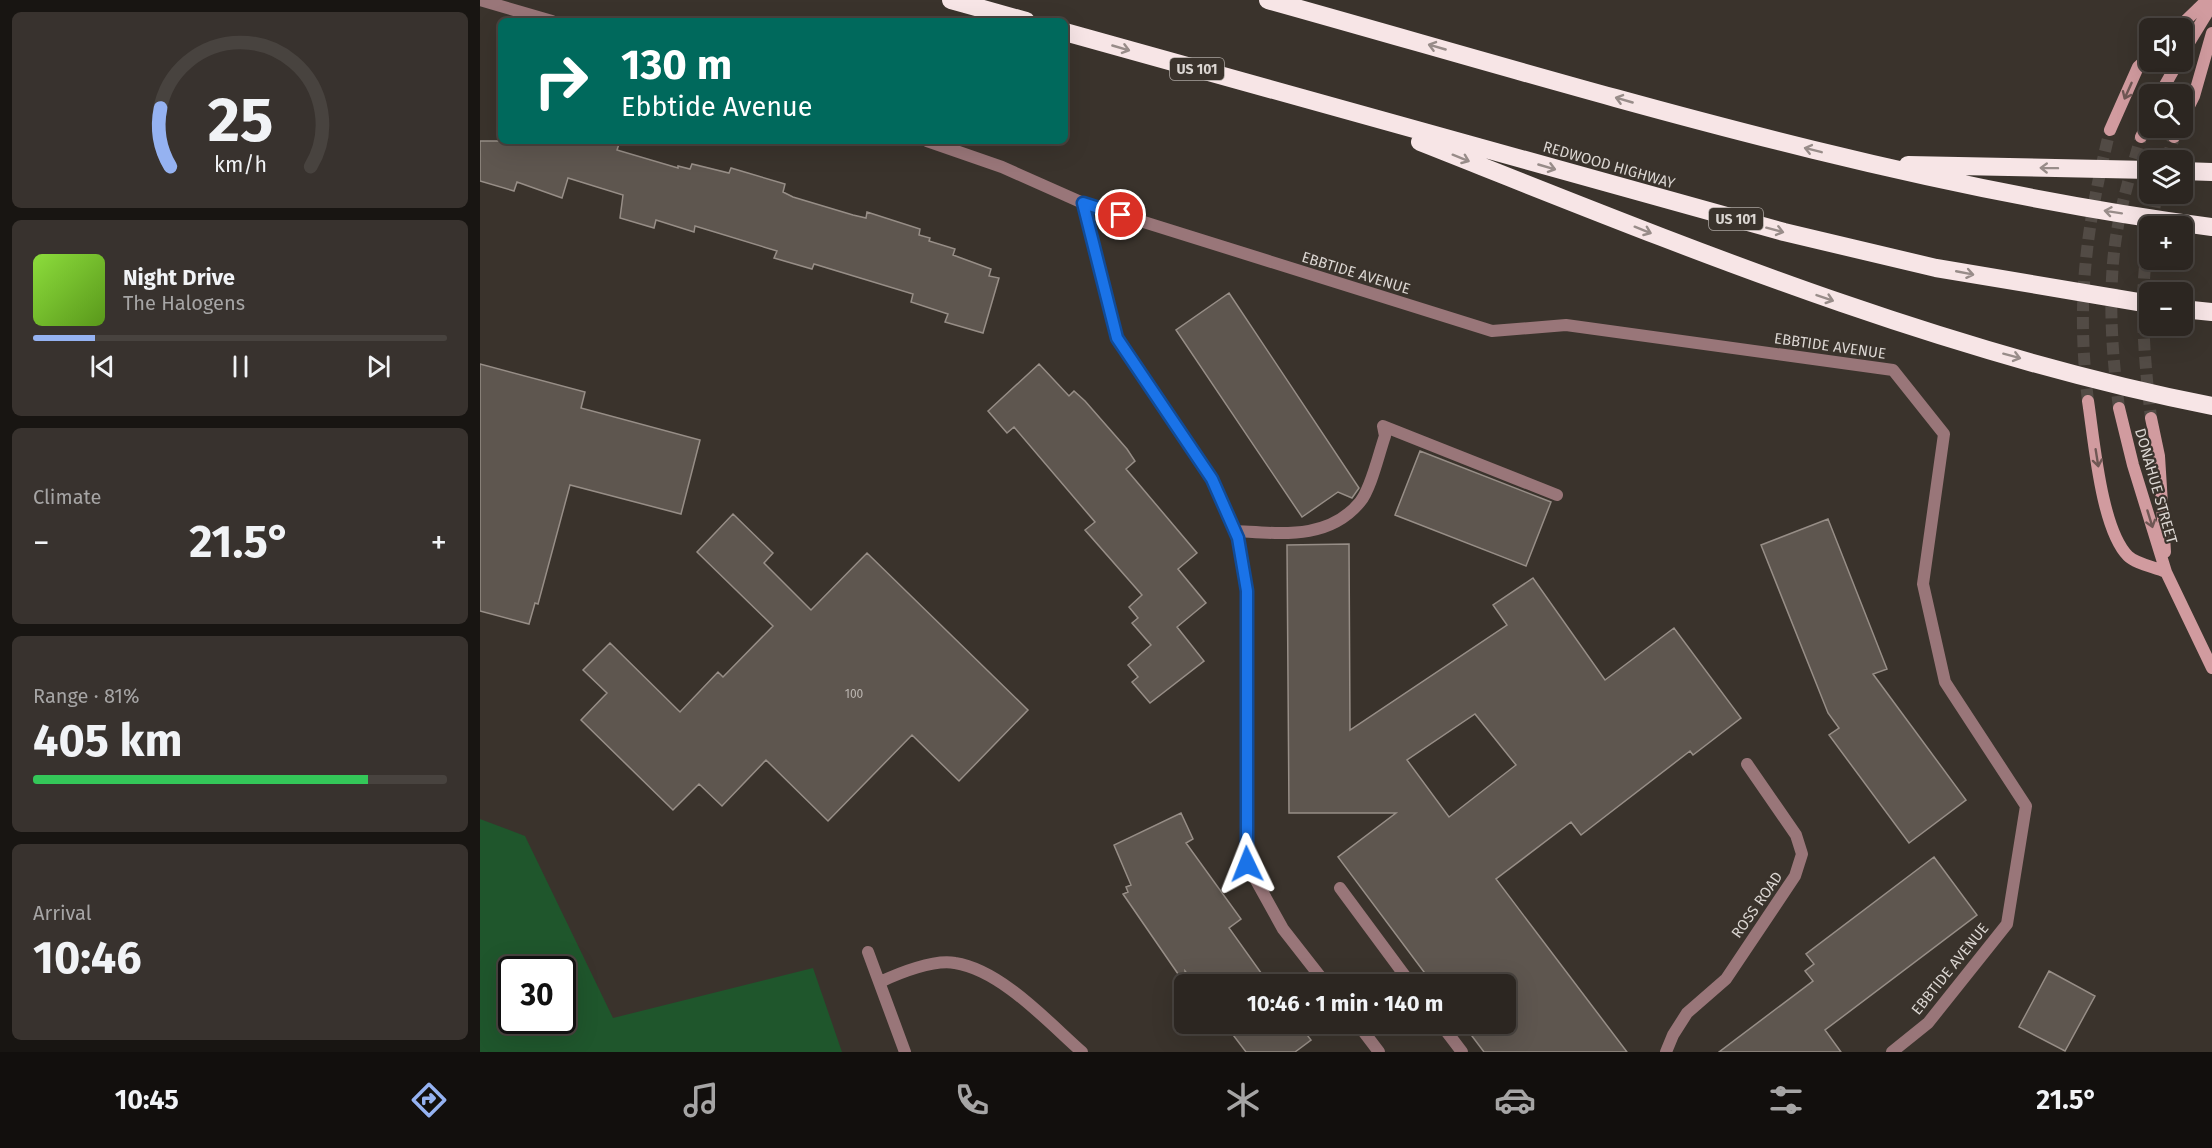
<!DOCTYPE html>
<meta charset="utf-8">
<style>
body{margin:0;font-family:"Fira Sans",sans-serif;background:#38322e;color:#f1f3f6;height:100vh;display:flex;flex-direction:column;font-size:22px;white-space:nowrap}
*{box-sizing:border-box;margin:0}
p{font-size:20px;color:#a6a5a5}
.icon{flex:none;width:33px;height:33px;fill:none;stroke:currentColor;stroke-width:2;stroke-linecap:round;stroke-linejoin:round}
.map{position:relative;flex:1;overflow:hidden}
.drawer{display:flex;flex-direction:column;gap:12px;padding:12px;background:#181512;width:480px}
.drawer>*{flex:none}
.banner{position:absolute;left:18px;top:18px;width:570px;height:126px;border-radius:9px;box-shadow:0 6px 24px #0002,0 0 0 2px #48433f;background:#00695c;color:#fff;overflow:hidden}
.tools{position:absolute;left:1659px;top:18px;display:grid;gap:12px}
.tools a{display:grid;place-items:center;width:54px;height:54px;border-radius:9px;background:#2c2621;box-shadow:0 6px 24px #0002,0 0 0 2px #48433f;font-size:30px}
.speed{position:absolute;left:18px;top:956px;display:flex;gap:12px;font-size:30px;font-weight:700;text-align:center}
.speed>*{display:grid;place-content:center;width:78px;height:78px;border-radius:50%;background:#2c2621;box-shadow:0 6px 24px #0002,0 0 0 2px #48433f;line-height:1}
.speed .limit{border:3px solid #111;border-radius:9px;background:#fff;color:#111}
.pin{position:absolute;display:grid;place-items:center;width:51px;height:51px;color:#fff;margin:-26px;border:3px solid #fff;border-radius:50%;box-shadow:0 2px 6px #0007}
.me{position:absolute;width:66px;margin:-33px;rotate:358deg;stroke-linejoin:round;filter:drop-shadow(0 0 4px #0008)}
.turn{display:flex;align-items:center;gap:21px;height:126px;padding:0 24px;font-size:27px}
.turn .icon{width:78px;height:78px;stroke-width:2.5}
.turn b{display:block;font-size:42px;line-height:51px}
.big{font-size:45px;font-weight:700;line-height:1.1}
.drawer .card{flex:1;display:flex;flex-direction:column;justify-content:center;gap:9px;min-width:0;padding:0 21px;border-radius:9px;background:#38322e}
.drawer .dial{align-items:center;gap:0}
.dial svg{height:156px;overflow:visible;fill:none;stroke:#48433f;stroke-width:7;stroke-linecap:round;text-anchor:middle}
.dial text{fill:#f1f3f6;stroke:none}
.song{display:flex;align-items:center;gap:18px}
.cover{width:72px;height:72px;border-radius:9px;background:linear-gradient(135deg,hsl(90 70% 55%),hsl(90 70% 35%))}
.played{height:6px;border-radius:3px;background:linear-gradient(90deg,#95b2f1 15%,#48433f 15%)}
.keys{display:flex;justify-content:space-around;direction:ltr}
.heat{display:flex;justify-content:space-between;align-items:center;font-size:33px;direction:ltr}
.charge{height:9px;border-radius:4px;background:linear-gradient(90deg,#34c759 81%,#48433f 0)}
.trip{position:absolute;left:694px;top:974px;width:342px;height:60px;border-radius:9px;background:#2c2621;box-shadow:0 6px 24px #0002,0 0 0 2px #48433f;font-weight:700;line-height:60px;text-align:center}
.tab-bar{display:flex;height:96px;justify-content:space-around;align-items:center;background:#120f0d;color:#a6a5a5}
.tab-bar .icon{width:42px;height:42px}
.tab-bar .current{color:#95b2f1}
.tab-bar b{font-size:27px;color:#f1f3f6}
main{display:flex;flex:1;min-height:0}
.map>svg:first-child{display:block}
.green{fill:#1f562c;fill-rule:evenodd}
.building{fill:#5e564f;stroke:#978e87;stroke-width:1.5;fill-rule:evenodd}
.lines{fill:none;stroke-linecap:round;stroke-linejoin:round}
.secondary-tunnel{stroke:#524b45;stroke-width:12;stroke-dasharray:12 6;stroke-linecap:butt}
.service{stroke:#997679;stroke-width:12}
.minor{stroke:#997679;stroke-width:12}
.secondary{stroke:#d19b9f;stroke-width:12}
.motorway{stroke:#f7e5e6;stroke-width:18}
.oneway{stroke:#988c89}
.oneway2{stroke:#6f5754}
.route-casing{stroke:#114b97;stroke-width:15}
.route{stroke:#1a73e8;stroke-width:10}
.labels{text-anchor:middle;stroke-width:4.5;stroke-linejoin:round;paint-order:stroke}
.number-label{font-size:12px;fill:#bcb6b1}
.shield{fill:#3a332c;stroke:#aba5a0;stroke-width:1.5}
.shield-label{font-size:14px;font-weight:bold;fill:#dbd6d2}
.street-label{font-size:15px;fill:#dbd6d2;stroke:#3a332c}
</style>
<main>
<section class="drawer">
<div class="card dial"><svg viewBox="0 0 100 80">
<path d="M14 69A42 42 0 1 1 86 69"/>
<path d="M14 69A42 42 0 0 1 9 39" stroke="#95b2f1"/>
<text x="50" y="56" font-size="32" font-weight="700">25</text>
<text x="50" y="72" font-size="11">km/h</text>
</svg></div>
<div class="card">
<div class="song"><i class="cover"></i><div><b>Night Drive</b><p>The Halogens</p></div></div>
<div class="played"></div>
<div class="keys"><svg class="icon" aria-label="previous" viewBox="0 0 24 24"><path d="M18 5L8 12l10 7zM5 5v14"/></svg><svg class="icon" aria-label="pause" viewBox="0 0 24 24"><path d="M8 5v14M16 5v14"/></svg><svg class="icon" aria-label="next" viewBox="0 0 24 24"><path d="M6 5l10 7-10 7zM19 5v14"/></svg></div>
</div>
<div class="card"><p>Climate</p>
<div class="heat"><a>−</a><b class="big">21.5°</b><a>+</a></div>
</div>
<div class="card"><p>Range · 81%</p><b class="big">405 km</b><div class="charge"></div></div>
<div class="card"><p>Arrival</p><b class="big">10:46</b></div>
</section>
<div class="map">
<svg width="1732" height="1052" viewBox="0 0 1732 1052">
<rect width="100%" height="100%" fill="#3a332c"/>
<path class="green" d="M 0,819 L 45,836 L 133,1018 L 333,968 L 362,1052 L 0,1052 ZM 32,969 L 82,969 L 82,1020 L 32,1020 Z"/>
<path class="building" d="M 0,141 L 140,141 L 137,150 L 198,168 L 198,166 L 210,169 L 212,164 L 249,173 L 251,168 L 305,184 L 303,192 L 313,197 L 373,215 L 386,218 L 387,212 L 440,229 L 439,235 L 450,238 L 449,241 L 475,249 L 473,255 L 511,269 L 509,276 L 519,278 L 503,333 L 465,322 L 468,314 L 431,302 L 433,294 L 334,264 L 332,269 L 294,258 L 297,251 L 215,226 L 214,232 L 176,220 L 174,228 L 140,218 L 143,195 L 88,178 L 82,198 L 37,182 L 34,191 L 0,181 Z
M 749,293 L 879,488 L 872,498 L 858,492 L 822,517 L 696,330 Z
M 0,364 L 105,392 L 101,408 L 220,440 L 201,514 L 90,485 L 58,604 L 55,603 L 49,624 L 0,611 Z
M 559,364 L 589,396 L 594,391 L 605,401 L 647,449 L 655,461 L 646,469 L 717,553 L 698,569 L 726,603 L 697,627 L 724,661 L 670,703 L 652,682 L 658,677 L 648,665 L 671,645 L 652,623 L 658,618 L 649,607 L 662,595 L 605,530 L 615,522 L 534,427 L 527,433 L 508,411 Z
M 940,451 L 1071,502 L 1046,566 L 915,515 Z
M 253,514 L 293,553 L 284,563 L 331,610 L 387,553 L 548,710 L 479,781 L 432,735 L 348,821 L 286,760 L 242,806 L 219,784 L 193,810 L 101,720 L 127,693 L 103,670 L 130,643 L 200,712 L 238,672 L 243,677 L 293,626 L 217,552 Z
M 1348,519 L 1407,669 L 1393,674 L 1486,800 L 1429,843 L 1349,735 L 1359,728 L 1348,713 L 1281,545 Z
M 869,544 L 870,730 L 1027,625 L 1013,605 L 1053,578 L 1125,680 L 1194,628 L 1261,718 L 1213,755 L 1210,751 L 1101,835 L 1091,822 L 1016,879 L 1147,1052 L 1004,1052 L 989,1032 L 997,1025 L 996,1023 L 1026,1023 L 1026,984 L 953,984 L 858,857 L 916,813 L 809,813 L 807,545 ZM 995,714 L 1036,765 L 969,817 L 927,760 Z
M 701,813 L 713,839 L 706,843 L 761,919 L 749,928 L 789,984 L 715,984 L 705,971 L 705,984 L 643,894 L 648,892 L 646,887 L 651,885 L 634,845 Z
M 1454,857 L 1497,915 L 1345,1030 L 1361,1052 L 1239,1052 L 1333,981 L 1325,971 L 1334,964 L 1326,954 Z
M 1569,971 L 1615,996 L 1585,1051 L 1539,1027 Z
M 744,1023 L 818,1023 L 831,1040 L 815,1052 L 766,1052 Z"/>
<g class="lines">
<path class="secondary-tunnel" d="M 1687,160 L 1694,137
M 1671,225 L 1677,194
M 1670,231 C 1658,293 1664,355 1671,418
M 1608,401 C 1596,300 1606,228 1630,130
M 1639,408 C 1632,354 1628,299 1635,244 C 1640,207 1651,172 1661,137"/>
<path class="service" d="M 754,531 C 799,533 848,541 880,502 C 891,489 899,453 905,436 L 903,426 L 1077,495
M 860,888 L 931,984
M 960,1023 L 982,1052"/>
<path class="minor" d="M 0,0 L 72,21
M 447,141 L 522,167 L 603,203 L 1012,331 L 1086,325 L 1413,370 L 1464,434 L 1443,584 L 1465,682 L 1546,806 L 1527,924 L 1448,1023 L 1412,1052
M 603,203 L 637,338 L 732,479 L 758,538 L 767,590 L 767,864 L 803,929 L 846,984
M 388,952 L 425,1052
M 400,982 C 419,973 454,959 475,963 C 521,970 568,1022 602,1052
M 877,1023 L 899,1052
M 1186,1052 L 1193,1035 L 1207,1013 L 1246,979 L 1315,876 L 1322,854 L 1316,835 L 1267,764"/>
<path class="secondary" d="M 1698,28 L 1727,0
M 1702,54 L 1732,5
M 1680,94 L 1698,62
M 1702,120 L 1714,96 L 1732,33
M 1630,130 L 1658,67 L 1670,56
M 1661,137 L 1670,119
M 1694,137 L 1699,128
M 1608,401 C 1614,439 1621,529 1648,556 C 1656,564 1675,567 1686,572
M 1639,408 L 1653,465 L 1686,572 L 1732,668
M 1671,418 L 1679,456 L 1685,552"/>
<path class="motorway" d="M 471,0 L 546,21
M 788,0 C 1100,87 1410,185 1732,227
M 585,32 L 1304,232 L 1456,268 L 1670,304
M 940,142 C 1198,244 1458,352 1732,406
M 1428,165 L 1670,170
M 1702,171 L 1732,172
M 1702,309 L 1732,312"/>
</g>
<defs><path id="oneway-shaft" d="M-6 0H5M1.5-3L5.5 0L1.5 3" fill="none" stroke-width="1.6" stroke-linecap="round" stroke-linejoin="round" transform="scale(1.5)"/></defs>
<g class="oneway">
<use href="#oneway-shaft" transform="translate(957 47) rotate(-164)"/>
<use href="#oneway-shaft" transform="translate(641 48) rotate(16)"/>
<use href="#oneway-shaft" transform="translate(1144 100) rotate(-164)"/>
<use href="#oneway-shaft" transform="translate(1333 150) rotate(-166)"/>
<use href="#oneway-shaft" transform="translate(981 158) rotate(22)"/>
<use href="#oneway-shaft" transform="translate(1067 167) rotate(16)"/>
<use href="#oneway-shaft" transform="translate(1569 168) rotate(-179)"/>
<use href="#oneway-shaft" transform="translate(1633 212) rotate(-171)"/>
<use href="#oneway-shaft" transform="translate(1163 230) rotate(22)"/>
<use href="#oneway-shaft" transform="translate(1295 230) rotate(15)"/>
<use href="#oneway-shaft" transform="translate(1485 273) rotate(11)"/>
<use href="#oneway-shaft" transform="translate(1345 298) rotate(19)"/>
<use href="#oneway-shaft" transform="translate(1532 356) rotate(15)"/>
</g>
<g class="oneway2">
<use href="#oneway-shaft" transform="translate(1648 91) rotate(114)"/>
<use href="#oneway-shaft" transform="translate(1617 458) rotate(81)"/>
<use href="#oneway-shaft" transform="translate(1670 519) rotate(73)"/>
</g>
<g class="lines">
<defs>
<path id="route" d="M 641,215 L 603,203 L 637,338 L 732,479 L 758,538 L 767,591 L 767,864"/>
</defs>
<use href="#route" class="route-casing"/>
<use href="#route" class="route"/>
</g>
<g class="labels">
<g class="number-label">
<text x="374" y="698">100</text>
</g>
<g class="shield">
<rect x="690" y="58" width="54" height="22" rx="4.5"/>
<rect x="1229" y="208" width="54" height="22" rx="4.5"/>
</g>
<g class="shield-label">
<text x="717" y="74">US 101</text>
<text x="1256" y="224">US 101</text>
</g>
<g class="street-label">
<text transform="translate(1129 165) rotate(16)" y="5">REDWOOD HIGHWAY</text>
<text transform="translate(876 273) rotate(17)" y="5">EBBTIDE AVENUE</text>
<text transform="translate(1350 346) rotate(8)" y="5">EBBTIDE AVENUE</text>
<text transform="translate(1676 486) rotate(74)" y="5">DONAHUE STREET</text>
<text transform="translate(1277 905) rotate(-55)" y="5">ROSS ROAD</text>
<text transform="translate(1470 969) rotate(-51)" y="5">EBBTIDE AVENUE</text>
</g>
</g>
</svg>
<div class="tools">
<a><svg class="icon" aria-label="sound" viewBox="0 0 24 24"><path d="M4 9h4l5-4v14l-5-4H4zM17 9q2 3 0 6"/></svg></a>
<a><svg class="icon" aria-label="search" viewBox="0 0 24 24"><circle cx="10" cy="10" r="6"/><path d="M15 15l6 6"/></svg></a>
<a><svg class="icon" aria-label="layers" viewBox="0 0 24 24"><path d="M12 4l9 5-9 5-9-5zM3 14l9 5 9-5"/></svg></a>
<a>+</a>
<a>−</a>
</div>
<div class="speed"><div class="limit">30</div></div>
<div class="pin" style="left:641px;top:215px;background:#d93025"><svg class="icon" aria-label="arrive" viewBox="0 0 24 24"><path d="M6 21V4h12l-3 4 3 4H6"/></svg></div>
<svg class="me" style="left:767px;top:864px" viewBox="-20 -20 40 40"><path d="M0-17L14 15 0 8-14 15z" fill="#1a73e8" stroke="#fff" stroke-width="4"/></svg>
<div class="trip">10:46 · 1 min · 140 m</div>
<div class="banner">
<div class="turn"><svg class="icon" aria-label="right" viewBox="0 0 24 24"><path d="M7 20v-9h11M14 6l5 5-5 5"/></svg><div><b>130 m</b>Ebbtide Avenue</div></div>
</div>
</div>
</main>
<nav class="tab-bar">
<b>10:45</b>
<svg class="icon current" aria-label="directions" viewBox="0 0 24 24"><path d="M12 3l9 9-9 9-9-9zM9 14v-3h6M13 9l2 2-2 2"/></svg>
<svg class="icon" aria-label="music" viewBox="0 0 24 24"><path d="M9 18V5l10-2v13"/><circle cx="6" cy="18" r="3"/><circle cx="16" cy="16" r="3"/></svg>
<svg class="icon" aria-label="phone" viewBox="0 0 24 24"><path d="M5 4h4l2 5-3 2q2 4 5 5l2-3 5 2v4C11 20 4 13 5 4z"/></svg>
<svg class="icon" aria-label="climate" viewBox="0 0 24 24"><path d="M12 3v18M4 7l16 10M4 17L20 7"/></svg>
<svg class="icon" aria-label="car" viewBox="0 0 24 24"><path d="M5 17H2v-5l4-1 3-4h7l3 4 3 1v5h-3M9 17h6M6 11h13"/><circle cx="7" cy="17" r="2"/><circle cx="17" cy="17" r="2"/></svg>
<svg class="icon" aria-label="filters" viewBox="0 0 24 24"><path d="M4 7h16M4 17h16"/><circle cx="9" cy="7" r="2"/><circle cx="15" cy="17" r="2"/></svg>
<b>21.5°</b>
</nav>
